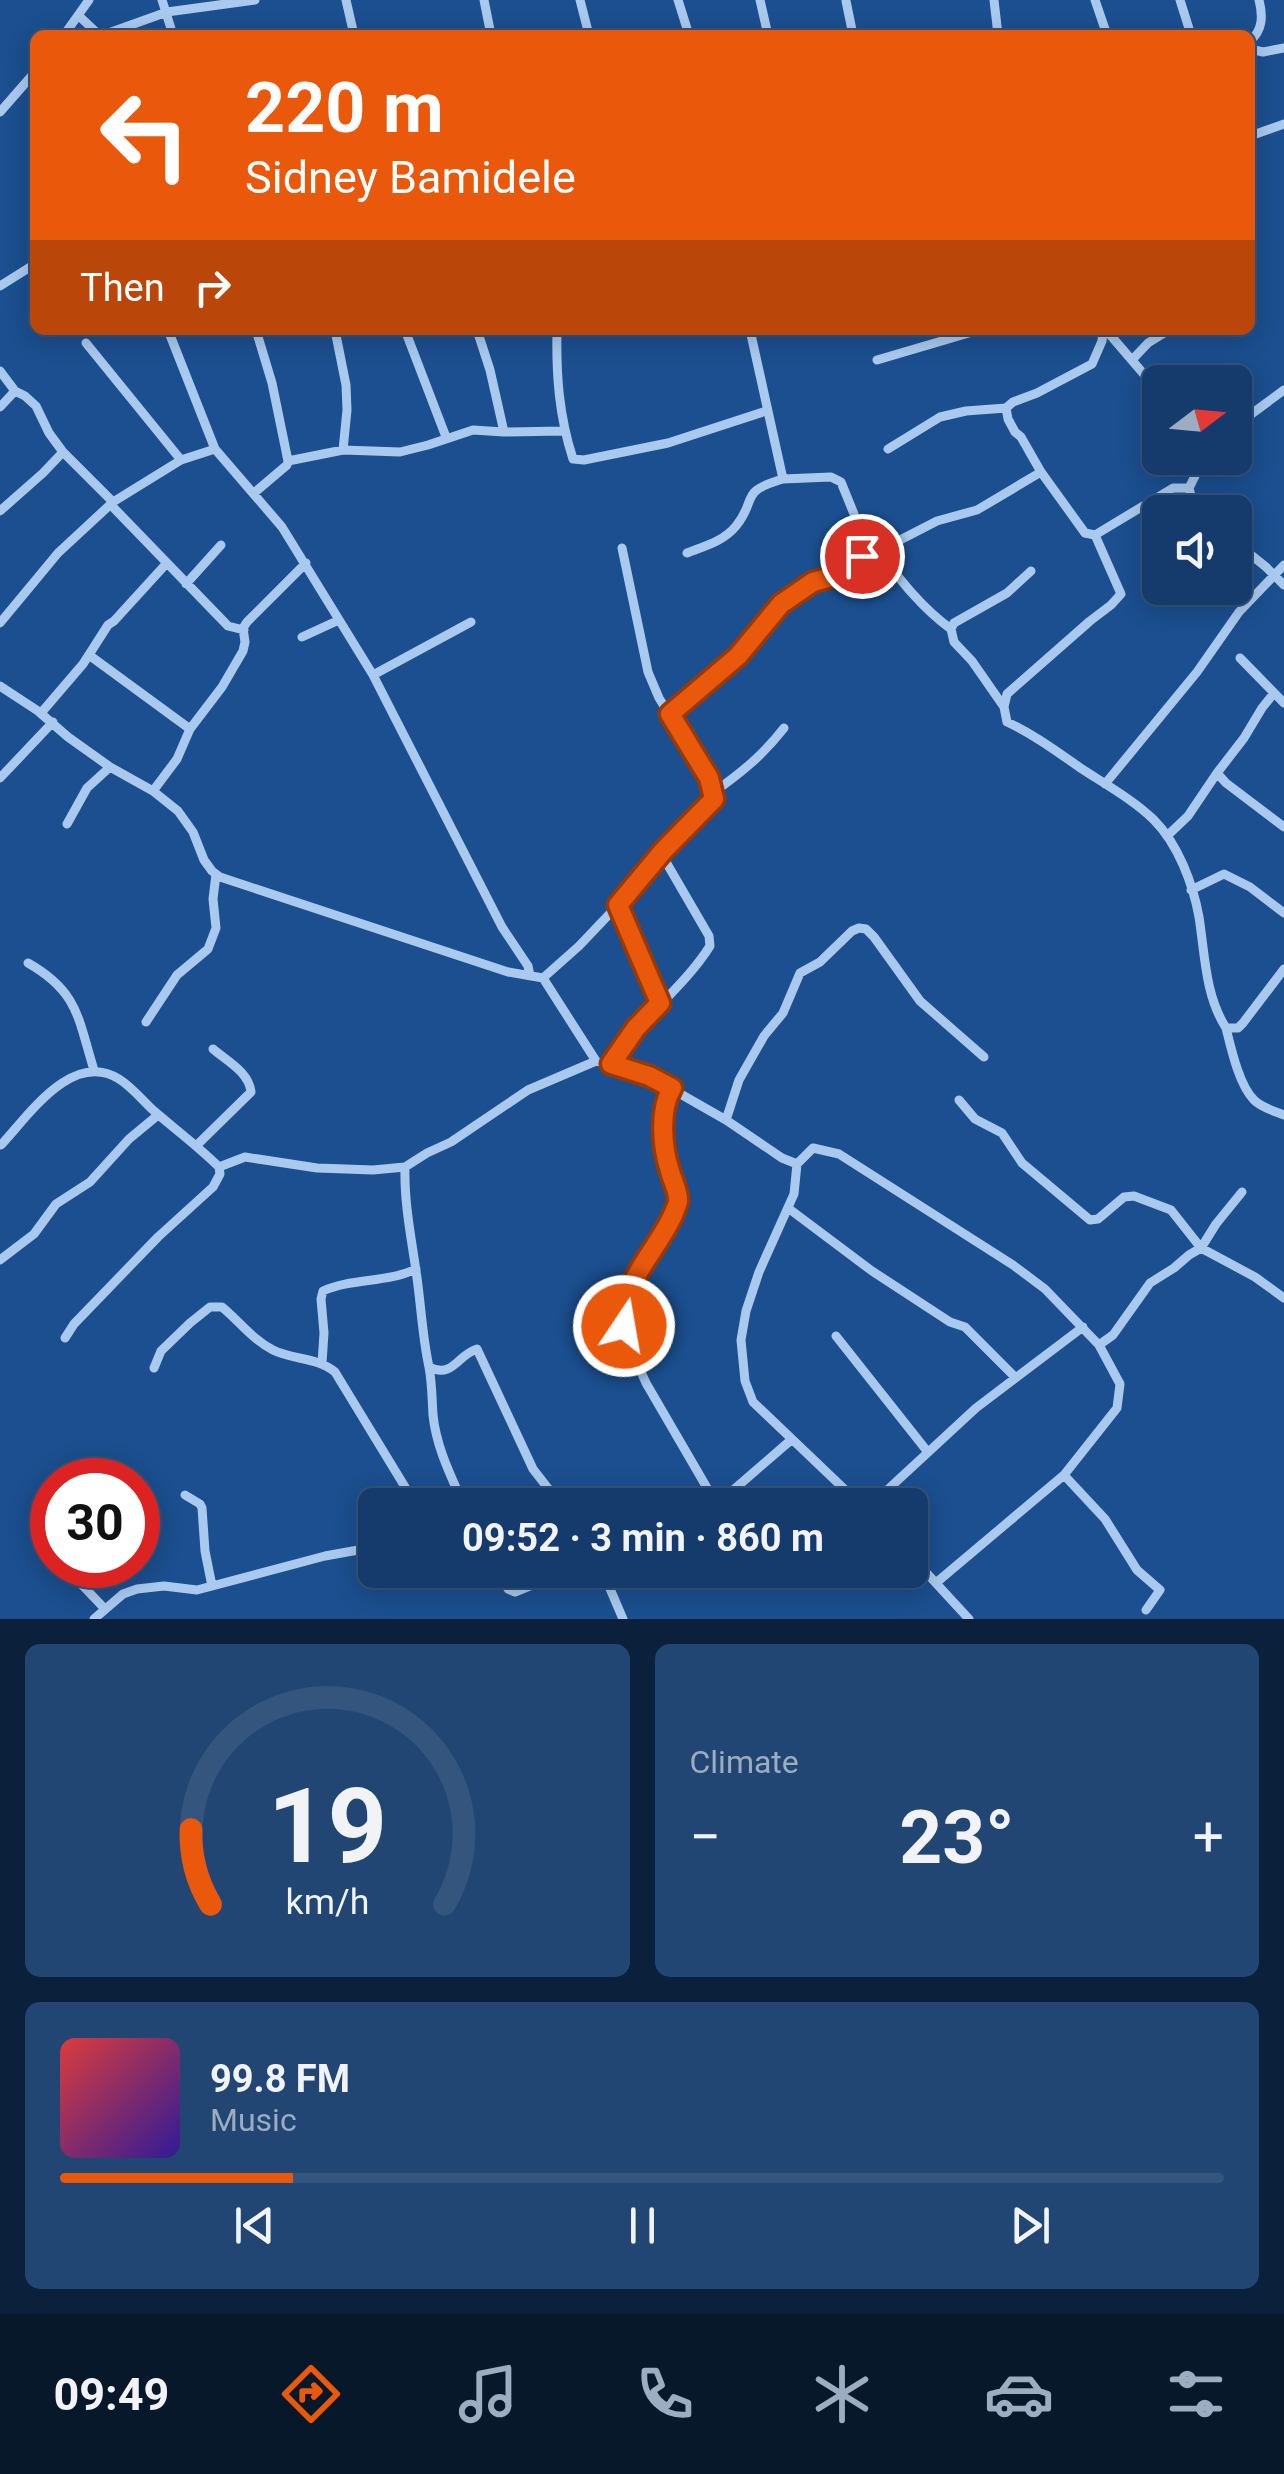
<!DOCTYPE html>
<meta charset="utf-8">
<style>
body{margin:0;font-family:Roboto,sans-serif;background:#214673;color:#f1f3f6;height:100vh;display:flex;flex-direction:column;font-size:38px;white-space:nowrap}
*{box-sizing:border-box;margin:0}
p{font-size:32px;color:#9dadc1}
.icon{flex:none;width:55px;height:55px;fill:none;stroke:currentColor;stroke-width:2;stroke-linecap:round;stroke-linejoin:round}
.map{position:relative;height:1619px;overflow:hidden}
.sheet{display:flex;flex-direction:column;gap:25px;padding:25px;background:#0b203b;flex:1}
.sheet>*{flex:none}
.guide{position:absolute;left:30px;top:30px;width:1225px;height:305px;border-radius:15px;box-shadow:0 5px 25px #0003,0 0 0 2px #33557e;background:#ea580c;color:#fff;overflow:hidden}
.needle{width:65px;rotate:74deg}
.controls{position:absolute;left:1142px;top:365px;display:grid;gap:20px}
.controls a{display:grid;place-items:center;width:110px;height:110px;border-radius:15px;background:#143b6b;box-shadow:0 5px 25px #0003,0 0 0 2px #33557e;font-size:50px}
.speed{position:absolute;left:30px;top:1458px;display:flex;gap:20px;font-size:50px;font-weight:700;text-align:center}
.speed>*{display:grid;place-content:center;width:130px;height:130px;border-radius:50%;background:#143b6b;box-shadow:0 5px 25px #0003,0 0 0 2px #33557e;line-height:1}
.speed .limit{border:15px solid #d22;background:#fff;color:#111}
.pin{position:absolute;display:grid;place-items:center;width:85px;height:85px;color:#fff;margin:-42px;border:5px solid #fff;border-radius:50%;box-shadow:0 2px 10px #0007}
.me{position:absolute;width:110px;margin:-55px;rotate:12deg;stroke-linejoin:round;filter:drop-shadow(0 0 8px #0008)}
.turn{display:flex;align-items:center;gap:35px;height:210px;padding:0 50px;font-size:45px}
.turn .icon{width:130px;height:130px;stroke-width:2.5}
.turn b{display:block;font-size:70px;line-height:85px}
.then{display:flex;align-items:center;height:95px;padding:0 50px;background:#0003;gap:20px;font-size:38px}
.big{font-size:75px;font-weight:700;line-height:1.1}
.sheet .tile{flex:1;display:flex;flex-direction:column;justify-content:center;gap:15px;min-width:0;padding:0 35px;border-radius:15px;background:#214673}
.sheet .dial{align-items:center;gap:0}
.dial svg{height:260px;overflow:visible;fill:none;stroke:#33557e;stroke-width:7;stroke-linecap:round;text-anchor:middle}
.dial text{fill:#f1f3f6;stroke:none}
.song{display:flex;align-items:center;gap:30px}
.cover{width:120px;height:120px;border-radius:15px;background:linear-gradient(135deg,hsl(0 70% 55%),hsl(250 70% 35%))}
.played{height:10px;border-radius:5px;background:linear-gradient(90deg,#ea580c 20%,#33557e 20%)}
.keys{display:flex;justify-content:space-around;direction:ltr}
.heat{display:flex;justify-content:space-between;align-items:center;font-size:55px;direction:ltr}
.sheet .tiles{flex:1;display:grid;gap:25px;grid-template-columns:1fr 1fr}
.tile:last-child{grid-column:span 2}
.trip{position:absolute;left:358px;top:1488px;width:570px;height:100px;border-radius:15px;background:#143b6b;box-shadow:0 5px 25px #0003,0 0 0 2px #33557e;font-weight:700;line-height:100px;text-align:center}
.tabs{display:flex;height:160px;justify-content:space-around;align-items:center;background:#08182b;color:#9dadc1}
.tabs .icon{width:70px;height:70px}
.tabs .selected{color:#ea580c}
.tabs b{font-size:45px;color:#f1f3f6}
.map>svg:first-child{display:block}
.lines{fill:none;stroke-linecap:round;stroke-linejoin:round}
.minor{stroke:#a9c9ee;stroke-width:9}
.route-casing{stroke:#983908;stroke-width:25}
.route{stroke:#ea580c;stroke-width:18}
</style>
<div class="map">
<svg width="1284" height="1619" viewBox="0 0 1284 1619">
<rect width="100%" height="100%" fill="#1b4f8f"/>
<g class="lines">
<path class="minor" d="M 162,0 L 173,35
M 346,0 L 354,35
M 484,0 L 491,35
M 580,0 L 589,35
M 678,0 L 689,35
M 760,0 L 768,35
M 994,0 L 998,35
M 1095,0 L 1107,35
M 1180,0 L 1191,35
M 846,1 L 853,35
M 79,16 L 97,33 L 103,35 L 167,12 L 255,0
M 64,35 L 89,0
M 1250,41 C 1263,30 1263,16 1259,0
M 1250,49 L 1263,52 L 1284,48
M 0,112 L 35,72
M 1250,136 L 1284,124
M 0,286 L 35,264
M 168,330 L 215,449
M 405,330 L 446,437
M 477,330 L 490,370 L 504,432
M 557,330 C 556,375 559,416 573,459 L 584,460 L 668,443 L 766,411
M 750,330 L 783,479 L 831,477 L 841,482 L 854,514
M 1103,330 L 1102,341 L 1092,364 L 1037,393 L 1013,402 L 1006,408 L 1008,419 L 1015,432 L 1021,437 L 1041,472 L 1085,533 L 1095,535 L 1173,488 L 1189,488
M 1106,330 L 1160,393
M 336,335 L 346,385 L 347,410 L 343,450
M 86,343 L 181,460
M 877,360 L 979,330
M 1132,360 L 1148,343 L 1169,330
M 0,371 L 15,391 L 25,396 L 36,406 L 49,433 L 63,452 L 113,502
M 0,407 L 15,391
M 1235,426 L 1284,390
M 888,449 L 940,417 L 966,411 L 1006,408
M 1200,458 L 1200,466 L 1189,488 L 1191,496 L 1207,512
M 288,461 L 343,450 L 400,452 L 428,445 L 473,430 L 504,432 L 564,431
M 254,493 L 287,465 L 288,461 L 272,383 L 256,330
M 111,505 L 228,626 L 244,630
M 0,511 L 43,473 L 63,452
M 1095,535 L 1121,594 L 1111,605 L 1090,621 L 1007,694 L 1004,707 L 1007,722 C 1033,734 1056,751 1079,767 C 1103,783 1134,800 1154,820 C 1178,844 1193,884 1199,917 C 1205,955 1205,995 1226,1028 L 1238,1028 L 1243,1023 L 1284,969
M 1235,542 L 1266,567 L 1284,585
M 879,552 C 901,581 922,608 951,629
M 687,553 C 705,546 724,541 736,526 C 758,499 738,492 783,479
M 186,584 L 221,545
M 0,623 L 58,553 L 113,502 L 181,460 L 215,449 L 282,527 L 373,675 L 502,927 L 528,966 L 530,976
M 302,637 L 339,620
M 89,655 L 190,729
M 1240,658 L 1284,703
M 373,675 L 471,622
M 0,686 L 38,711 L 68,737 L 110,767 L 153,791 L 178,811 L 193,832 L 204,860 L 212,871 L 220,877 L 508,972 L 543,978 L 579,946 L 618,905 L 663,851 L 714,799 L 709,779 L 659,698 L 648,672 L 622,548
M 1004,707 L 972,661 L 954,642 L 951,629 L 954,623 L 1007,593 L 1031,571
M 41,713 L 83,664 L 108,625 L 114,621 L 166,564
M 670,714 L 738,656 L 781,604 L 813,582 L 839,575 L 857,556 L 869,556 L 937,521 L 977,510 L 1041,472
M 1217,773 L 1244,738 L 1262,708 L 1274,693
M 0,778 L 53,722
M 1105,784 L 1197,672 L 1239,612 L 1284,565
M 153,791 L 177,759 L 190,729 L 222,687 L 243,651 L 245,642 L 243,628 L 247,622 L 306,563
M 714,792 C 741,773 763,755 784,728
M 67,824 L 87,788 L 110,767
M 1167,836 L 1188,816 L 1217,773 L 1226,783 L 1284,827
M 1191,890 L 1224,874 L 1250,887 L 1284,913
M 618,905 L 660,1003
M 28,963 C 79,992 78,1019 94,1070
M 543,978 L 596,1061
M 146,1022 L 177,975 L 208,949 L 216,928 L 213,899 L 216,874
M 1226,1028 C 1231,1048 1239,1085 1254,1100 C 1262,1108 1274,1111 1284,1115
M 611,1064 C 638,1020 682,990 710,946 L 709,936 L 666,862 L 663,851
M 671,1088 L 665,1102 L 664,1111 L 666,1157 L 678,1203 L 665,1233 L 634,1279 L 622,1315 L 633,1354 L 646,1383 L 710,1493 C 718,1498 723,1497 731,1492 L 791,1440
M 959,1100 L 975,1119 L 1002,1133 L 1022,1163 L 1090,1220 L 1098,1219 L 1124,1197 L 1134,1196 L 1171,1210 L 1201,1248 L 1216,1224 L 1242,1192
M 726,1120 L 739,1080 L 764,1036 L 783,1013 L 800,973 L 820,962 L 852,931 L 859,928 L 866,929 L 874,937 L 920,1001 L 984,1057
M 1,1145 C 29,1115 72,1050 119,1079 C 132,1087 143,1101 154,1111 C 176,1130 198,1146 219,1167
M 197,1145 L 251,1092 C 249,1072 227,1061 213,1049
M 797,1164 L 813,1148 L 839,1154 L 1013,1265 L 1045,1289 L 1099,1345 L 1120,1384 L 1117,1408 L 1064,1475 L 937,1582
M 219,1167 L 245,1157 L 317,1168 L 373,1170 L 405,1167
M 788,1208 L 872,1271 L 950,1322 L 965,1327 L 1015,1377
M 0,1260 L 34,1234 L 56,1204 L 90,1182 L 129,1139 L 158,1115
M 836,1336 L 927,1451
M 65,1338 L 74,1324 L 158,1237 L 213,1187 L 220,1174 L 219,1167
M 1099,1345 L 1113,1335 L 1150,1283 L 1174,1268 L 1189,1255 L 1201,1248 L 1255,1277 L 1284,1298
M 322,1363 L 324,1333 L 321,1299 L 323,1291 C 352,1278 387,1283 416,1269
M 429,1367 C 432,1383 432,1399 433,1415 C 436,1445 449,1472 461,1499 L 451,1505
M 154,1368 L 161,1351 L 190,1323 L 210,1307 L 222,1307 C 240,1322 252,1339 273,1350 C 293,1360 317,1357 335,1372 L 416,1505
M 1064,1475 L 1105,1519 L 1137,1570 L 1160,1590 L 1146,1610
M 185,1495 L 200,1504 L 202,1508 L 205,1551 L 212,1586
M 561,1505 L 533,1469 L 477,1349 C 457,1355 453,1379 429,1367 C 422,1335 421,1303 416,1271 C 411,1236 404,1202 405,1167 L 427,1153 L 451,1142 L 528,1090 L 596,1061 L 649,1076 L 726,1120 L 782,1158 L 797,1164 L 794,1194 L 759,1272 L 746,1311 L 741,1340 L 745,1381 L 753,1402 L 861,1505
M 871,1505 L 976,1408 L 1083,1327
M 910,1555 L 969,1619
M 63,1565 L 105,1609
M 498,1570 L 508,1589 L 515,1592 L 569,1570
M 602,1570 L 623,1619
M 94,1619 L 123,1594 L 137,1589 L 164,1586 L 197,1590 L 325,1556 L 375,1547"/>
</g>
<g class="lines">
<defs>
<path id="route" d="M 624,1326 C 619,1284 657,1251 673,1215 C 674,1212 678,1204 678,1201 C 679,1192 672,1180 670,1171 C 662,1147 659,1110 672,1088 L 649,1076 L 611,1064 L 636,1028 L 660,1003 L 618,905 L 663,851 L 714,799 L 709,778 L 670,714 L 738,656 L 781,604 L 813,582 L 839,575 L 848,567 L 854,558 L 862,556"/>
</defs>
<use href="#route" class="route-casing"/>
<use href="#route" class="route"/>
</g>
</svg>
<div class="controls">
<a><svg class="needle" viewBox="-14 -14 28 28"><path d="M0-13l5 13h-10z" fill="#e53935"/><path d="M0 13l5-13h-10z" fill="#9dadc1"/></svg></a>
<a><svg class="icon" aria-label="sound" viewBox="0 0 24 24"><path d="M4 9h4l5-4v14l-5-4H4zM17 9q2 3 0 6"/></svg></a>
</div>
<div class="speed"><div class="limit">30</div></div>
<div class="pin" style="left:862px;top:556px;background:#d93025"><svg class="icon" aria-label="arrive" viewBox="0 0 24 24"><path d="M6 21V4h12l-3 4 3 4H6"/></svg></div>
<svg class="me" style="left:624px;top:1326px" viewBox="-20 -20 40 40"><circle r="17" fill="#ea580c" stroke="#fff" stroke-width="3"/><path d="M0-11L8 9 0 5-8 9z" fill="#fff"/></svg>
<div class="trip">09:52 · 3 min · 860 m</div>
<div class="guide">
<div class="turn"><svg class="icon" aria-label="left" viewBox="0 0 24 24"><path d="M17 20v-9H6M10 6l-5 5 5 5"/></svg><div><b>220 m</b>Sidney Bamidele</div></div>
<div class="then">Then<svg class="icon" aria-label="right" viewBox="0 0 24 24"><path d="M7 20v-9h11M14 6l5 5-5 5"/></svg></div>
</div>
</div>
<section class="sheet">
<div class="tiles">
<div class="tile dial"><svg viewBox="0 0 100 80">
<path d="M14 69A42 42 0 1 1 86 69"/>
<path d="M14 69A42 42 0 0 1 8 46" stroke="#ea580c"/>
<text x="50" y="56" font-size="32" font-weight="700">19</text>
<text x="50" y="72" font-size="11">km/h</text>
</svg></div>
<div class="tile"><p>Climate</p>
<div class="heat"><a>−</a><b class="big">23°</b><a>+</a></div>
</div>
<div class="tile">
<div class="song"><i class="cover"></i><div><b>99.8 FM</b><p>Music</p></div></div>
<div class="played"></div>
<div class="keys"><svg class="icon" aria-label="previous" viewBox="0 0 24 24"><path d="M18 5L8 12l10 7zM5 5v14"/></svg><svg class="icon" aria-label="pause" viewBox="0 0 24 24"><path d="M8 5v14M16 5v14"/></svg><svg class="icon" aria-label="next" viewBox="0 0 24 24"><path d="M6 5l10 7-10 7zM19 5v14"/></svg></div>
</div>
</div>
</section>
<nav class="tabs">
<b>09:49</b>
<svg class="icon selected" aria-label="directions" viewBox="0 0 24 24"><path d="M12 3l9 9-9 9-9-9zM9 14v-3h6M13 9l2 2-2 2"/></svg>
<svg class="icon" aria-label="music" viewBox="0 0 24 24"><path d="M9 18V5l10-2v13"/><circle cx="6" cy="18" r="3"/><circle cx="16" cy="16" r="3"/></svg>
<svg class="icon" aria-label="phone" viewBox="0 0 24 24"><path d="M5 4h4l2 5-3 2q2 4 5 5l2-3 5 2v4C11 20 4 13 5 4z"/></svg>
<svg class="icon" aria-label="climate" viewBox="0 0 24 24"><path d="M12 3v18M4 7l16 10M4 17L20 7"/></svg>
<svg class="icon" aria-label="car" viewBox="0 0 24 24"><path d="M5 17H2v-5l4-1 3-4h7l3 4 3 1v5h-3M9 17h6M6 11h13"/><circle cx="7" cy="17" r="2"/><circle cx="17" cy="17" r="2"/></svg>
<svg class="icon" aria-label="filters" viewBox="0 0 24 24"><path d="M4 7h16M4 17h16"/><circle cx="9" cy="7" r="2"/><circle cx="15" cy="17" r="2"/></svg>
</nav>
